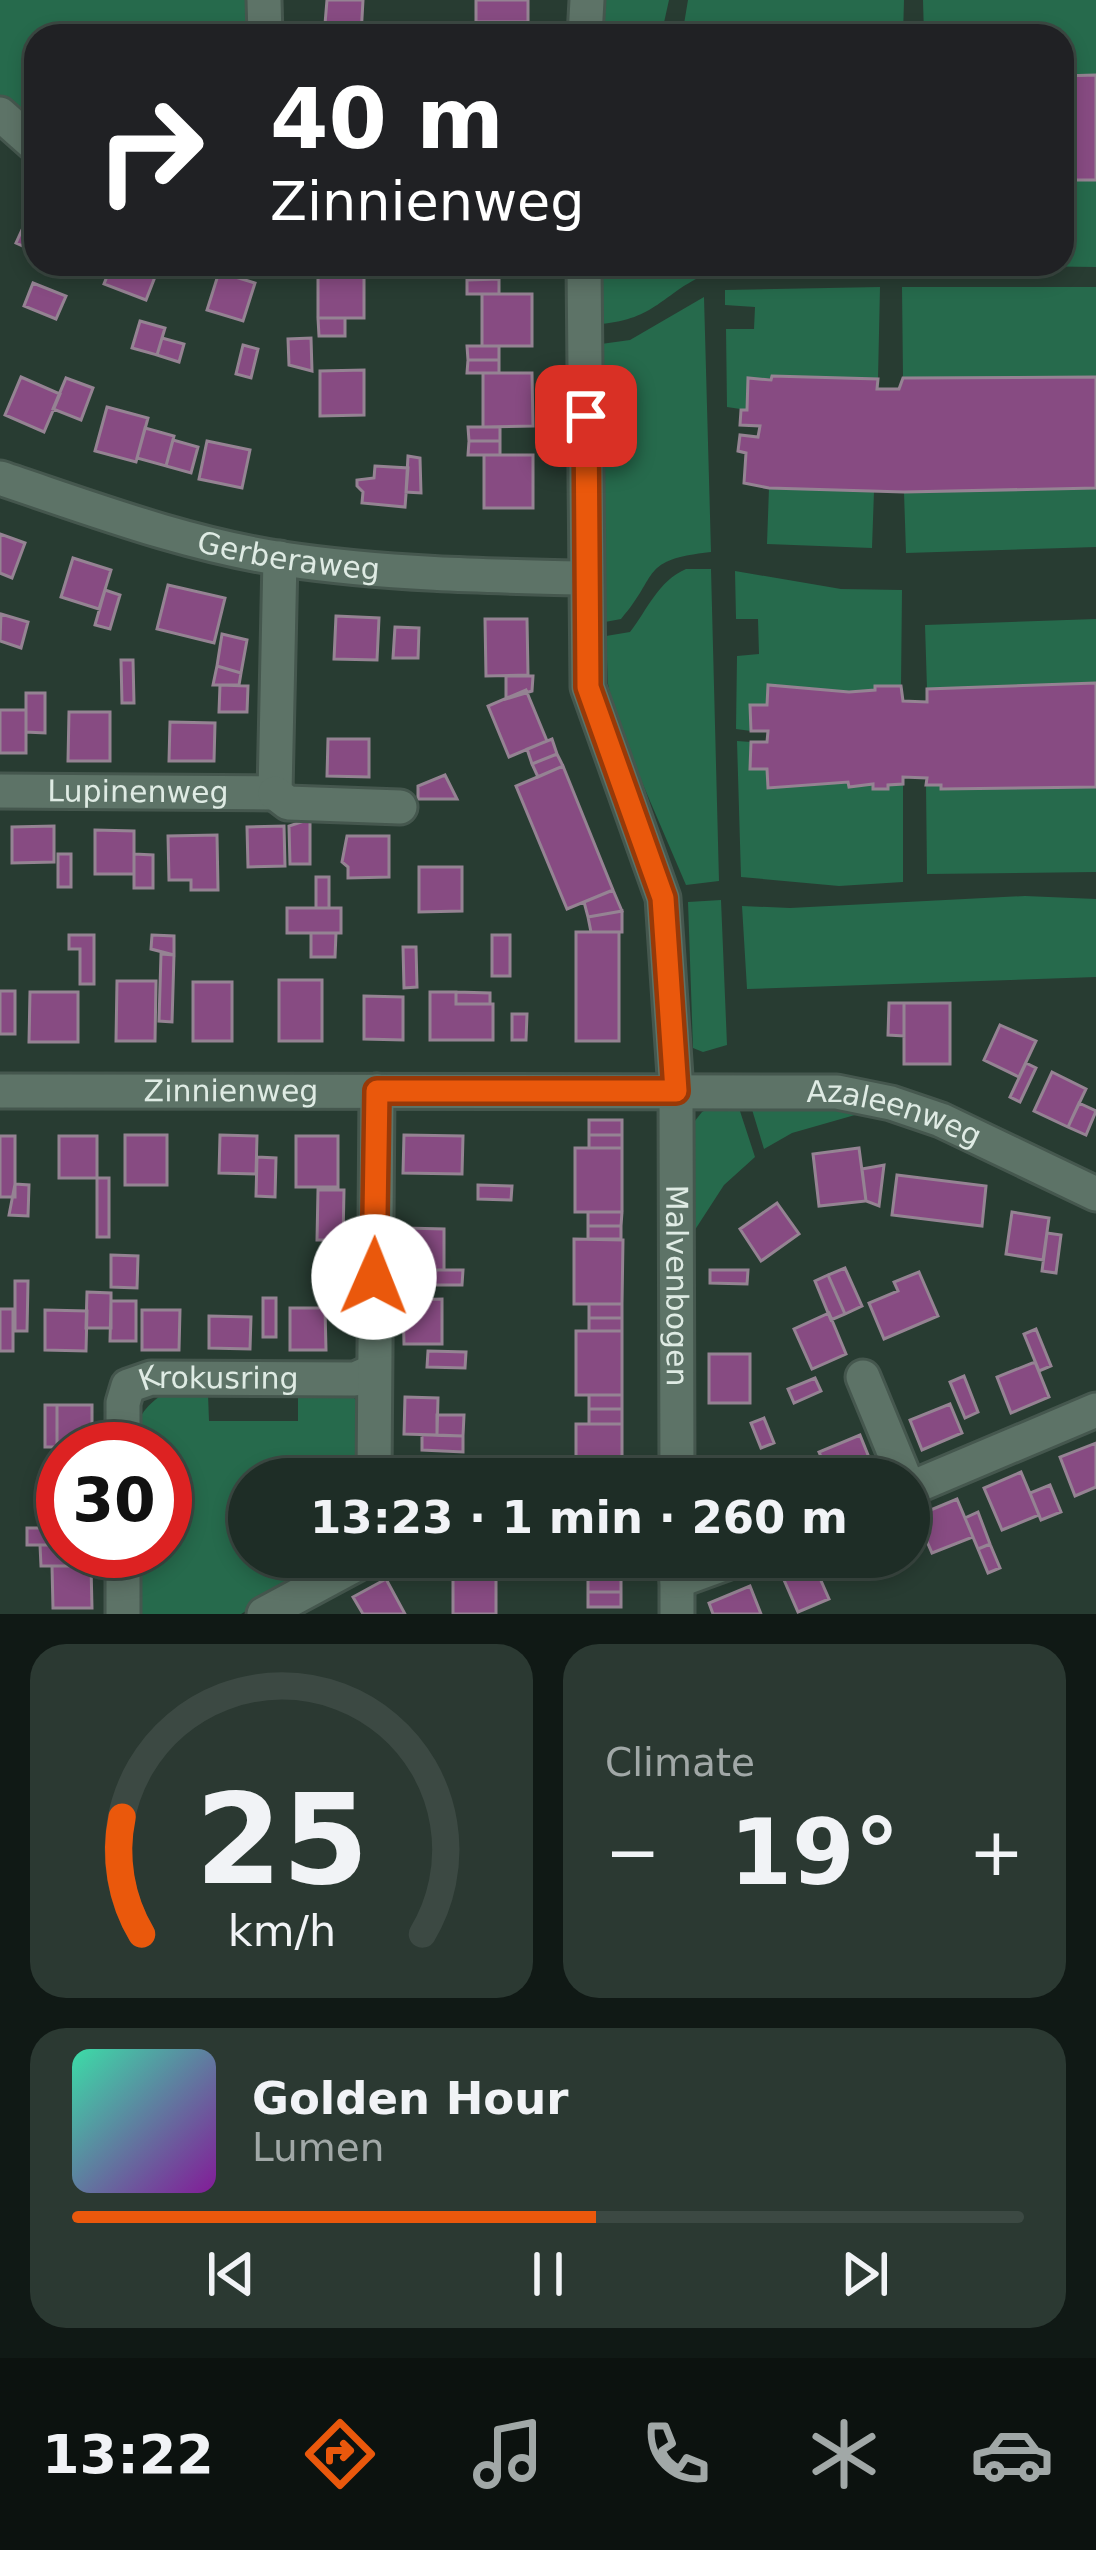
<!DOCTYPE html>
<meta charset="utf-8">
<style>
body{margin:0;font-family:"DejaVu Sans",sans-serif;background:#2b3932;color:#f1f3f6;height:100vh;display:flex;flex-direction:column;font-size:45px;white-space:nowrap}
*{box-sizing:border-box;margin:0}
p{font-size:39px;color:#a1a8a7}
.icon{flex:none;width:66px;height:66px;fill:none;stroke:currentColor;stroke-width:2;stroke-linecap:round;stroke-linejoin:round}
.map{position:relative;height:1614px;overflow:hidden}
.details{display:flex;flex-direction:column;gap:30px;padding:30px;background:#101915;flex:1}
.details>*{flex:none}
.hud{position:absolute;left:24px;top:24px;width:1050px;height:252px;border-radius:36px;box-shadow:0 6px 18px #0003,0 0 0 3px #3c4943;background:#202124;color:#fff;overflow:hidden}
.speed{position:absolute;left:36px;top:1422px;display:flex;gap:24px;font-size:60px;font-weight:700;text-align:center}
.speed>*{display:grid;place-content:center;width:156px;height:156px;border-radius:50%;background:#1e2d26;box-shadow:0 6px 18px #0003,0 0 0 3px #3c4943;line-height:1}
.speed .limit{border:18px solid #d22;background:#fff;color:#111}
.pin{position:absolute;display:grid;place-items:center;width:102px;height:102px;color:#fff;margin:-51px;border-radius:24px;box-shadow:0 6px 18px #0006}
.me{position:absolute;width:132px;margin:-66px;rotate:1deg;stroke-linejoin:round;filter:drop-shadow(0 0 9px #0008)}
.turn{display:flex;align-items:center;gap:42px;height:252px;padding:0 48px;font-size:54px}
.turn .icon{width:156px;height:156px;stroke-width:2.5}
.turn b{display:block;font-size:84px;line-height:102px}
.big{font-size:90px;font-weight:800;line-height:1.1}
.details .card{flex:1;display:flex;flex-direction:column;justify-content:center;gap:18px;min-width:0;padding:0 42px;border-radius:36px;background:#2b3932}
.details .dial{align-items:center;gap:0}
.dial svg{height:312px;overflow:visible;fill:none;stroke:#3c4943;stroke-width:7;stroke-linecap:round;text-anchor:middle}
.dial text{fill:#f1f3f6;stroke:none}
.song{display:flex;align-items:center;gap:36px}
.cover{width:144px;height:144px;border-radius:18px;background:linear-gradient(135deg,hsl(160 70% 55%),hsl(290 70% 35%))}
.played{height:12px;border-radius:6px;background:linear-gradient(90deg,#ea580c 55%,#3c4943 55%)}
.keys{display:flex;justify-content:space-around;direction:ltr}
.heat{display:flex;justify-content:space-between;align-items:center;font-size:66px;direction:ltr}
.details .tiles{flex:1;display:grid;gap:30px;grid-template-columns:1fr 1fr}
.card:last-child{grid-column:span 2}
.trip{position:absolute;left:228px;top:1458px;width:702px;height:120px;border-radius:60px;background:#1e2d26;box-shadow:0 6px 18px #0003,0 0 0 3px #3c4943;font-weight:800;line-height:120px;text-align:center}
.dock{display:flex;height:192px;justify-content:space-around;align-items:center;background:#0c120f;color:#a1a8a7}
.dock .icon{width:84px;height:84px}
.dock .active{color:#ea580c}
.dock b{font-size:54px;color:#f1f3f6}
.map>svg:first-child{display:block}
.green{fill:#266a4c}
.building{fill:#874b82;stroke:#958393;stroke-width:3}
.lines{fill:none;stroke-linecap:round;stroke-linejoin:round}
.minor-casing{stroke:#45574e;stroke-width:39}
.minor{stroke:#5d7367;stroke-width:33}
.route-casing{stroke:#983908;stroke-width:30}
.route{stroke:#ea580c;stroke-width:21}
.labels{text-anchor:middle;stroke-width:12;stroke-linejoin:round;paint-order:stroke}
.street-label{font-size:30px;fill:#dfebe4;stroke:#18211c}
</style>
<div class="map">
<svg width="1096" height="1614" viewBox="0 0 1096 1614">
<rect width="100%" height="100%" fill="#283c32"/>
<path class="green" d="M 0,0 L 250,0 L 253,36 L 36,36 L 36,129 L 0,98 Z
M 606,0 L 669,0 L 661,36 L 601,36 Z
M 688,0 L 904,0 L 903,36 L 682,36 Z
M 923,0 L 1096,0 L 1096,75 L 1062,76 L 1062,36 L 924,36 Z
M 1062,180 L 1096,180 L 1096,267 L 923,265 L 1062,264 Z
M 599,264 L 706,264 L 706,274 C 662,294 656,319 601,324 Z
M 880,287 L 878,379 L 748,378 L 747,410 L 727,407 L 726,329 L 754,329 L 755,307 L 725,305 L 725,290 Z
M 902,287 L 1096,287 L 1096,377 L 903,378 Z
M 704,297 L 711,552 C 639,560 660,574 621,619 L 605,622 L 601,344 L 630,340 Z
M 1096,487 L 1096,547 L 906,553 L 904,492 Z
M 769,488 L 874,491 L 872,548 L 767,544 Z
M 686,569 L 711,569 L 719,881 L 686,885 L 617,724 L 608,684 L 606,636 L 630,632 C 648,609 658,581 686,569 Z
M 735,571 L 841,589 L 902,590 L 901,686 L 875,686 L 875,690 L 820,692 L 769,685 L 767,705 L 750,705 L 751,731 L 736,729 L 737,656 L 759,654 L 758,619 L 736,619 Z
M 1096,619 L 1096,683 L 927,689 L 925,625 Z
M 737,741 L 751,742 L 750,768 L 767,769 L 768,788 L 848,782 L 849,787 L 873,784 L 887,789 L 888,785 L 903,784 L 903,882 L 839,886 L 741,877 Z
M 926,785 L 941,785 L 942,789 L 1096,787 L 1096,872 L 927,874 Z
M 1025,896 L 1096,899 L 1096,977 L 747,989 L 742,906 L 790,908 Z
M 721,900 L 727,1045 L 703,1052 L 693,1048 L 688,902 Z
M 750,1103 L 848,1104 L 855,1115 L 792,1133 L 764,1149 Z
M 717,1104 L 738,1105 L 755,1157 L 724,1185 L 689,1239 L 690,1127 L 702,1112 Z
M 163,1394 L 208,1394 L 209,1421 L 298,1421 L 298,1394 L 353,1396 L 364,1413 L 365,1479 L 249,1479 L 249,1557 L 339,1557 L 241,1614 L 136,1614 L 133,1558 L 159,1558 L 160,1551 L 165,1551 L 165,1449 L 135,1449 C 136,1421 139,1411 163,1394 Z"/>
<path class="building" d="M 327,0 L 363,0 L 361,36 L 324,36 Z
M 476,0 L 528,0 L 528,22 L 476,22 Z
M 496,22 L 496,36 L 465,36 L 465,23 Z
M 1096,75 L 1096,180 L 1062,180 L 1062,76 Z
M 36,199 L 36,252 L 16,243 Z
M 112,264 L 160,264 L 146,300 L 104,284 Z
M 467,265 L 499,265 L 499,279 L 467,280 Z
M 219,272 L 255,283 L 243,321 L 207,310 Z
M 364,273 L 364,318 L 318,318 L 318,274 Z
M 499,279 L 499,294 L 467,294 L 467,280 Z
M 33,283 L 66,296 L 56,319 L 24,306 Z
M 482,294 L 532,294 L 532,346 L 482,346 Z
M 318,318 L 345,318 L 345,336 L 319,336 Z
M 140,321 L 165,328 L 157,355 L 132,348 Z
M 162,338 L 184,344 L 179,362 L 157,355 Z
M 311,338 L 312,371 L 289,365 L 288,339 Z
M 243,345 L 258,349 L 251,378 L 236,374 Z
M 467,346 L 499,346 L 499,360 L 468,360 Z
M 468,360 L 499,360 L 499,373 L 467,373 Z
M 364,370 L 364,415 L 320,416 L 320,371 Z
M 483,373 L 532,373 L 533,426 L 483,427 Z
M 772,376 L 878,379 L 877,389 L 899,389 L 903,378 L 1096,377 L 1096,488 L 904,492 L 769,488 L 744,483 L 746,453 L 738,451 L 740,435 L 758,437 L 760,426 L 740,425 L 741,410 L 747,410 L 748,378 L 771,380 Z
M 21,377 L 60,394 L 44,432 L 5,415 Z
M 66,378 L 93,388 L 81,420 L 53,409 Z
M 107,407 L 148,418 L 136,462 L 95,451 Z
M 468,427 L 500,427 L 500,441 L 469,441 Z
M 145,428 L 174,436 L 166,466 L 137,458 Z
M 173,440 L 198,447 L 191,473 L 166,466 Z
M 207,441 L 250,450 L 242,488 L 199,479 Z
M 469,441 L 500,441 L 500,455 L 468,455 Z
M 484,455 L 533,455 L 533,508 L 484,508 Z
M 408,456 L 420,458 L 421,493 L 406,492 Z
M 375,466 L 408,468 L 405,507 L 362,503 L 363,492 L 357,486 L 357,480 L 374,478 Z
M 0,534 L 25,543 L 12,578 L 0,573 Z
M 73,558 L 111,570 L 99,609 L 61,597 Z
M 168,585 L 225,598 L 214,643 L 157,629 Z
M 105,590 L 120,595 L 110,629 L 95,625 Z
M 1,614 L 28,622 L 21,648 L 0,641 Z
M 336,616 L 379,618 L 377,660 L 334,659 Z
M 485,619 L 527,619 L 528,675 L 486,676 Z
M 395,627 L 419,628 L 418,658 L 393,658 Z
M 222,634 L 247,640 L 241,673 L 217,666 Z
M 121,660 L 133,660 L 134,703 L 122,703 Z
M 217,666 L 241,673 L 239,685 L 213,685 Z
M 506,676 L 533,676 L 532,691 L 506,699 Z
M 1096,683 L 1096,787 L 941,789 L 941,785 L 926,785 L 927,778 L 903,777 L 903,784 L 888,785 L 888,789 L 873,789 L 873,784 L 849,787 L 848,782 L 768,788 L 767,769 L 750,769 L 751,742 L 767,742 L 768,731 L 751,731 L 750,705 L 767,705 L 768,685 L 849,692 L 875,690 L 875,686 L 901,686 L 903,701 L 927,702 L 927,689 Z
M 220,685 L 248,686 L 247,712 L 219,712 Z
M 526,690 L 547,741 L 509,757 L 488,706 Z
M 26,693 L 45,693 L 45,733 L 26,732 Z
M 0,710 L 26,710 L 26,753 L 0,753 Z
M 69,712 L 110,712 L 110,761 L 68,761 Z
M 170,722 L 215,723 L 214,761 L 169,761 Z
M 328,739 L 369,739 L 369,777 L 327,776 Z
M 552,739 L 557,754 L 532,764 L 527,749 Z
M 557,754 L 563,766 L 538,777 L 532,764 Z
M 563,766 L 613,890 L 567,909 L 516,786 Z
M 445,775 L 457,799 L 418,799 L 418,786 Z
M 310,819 L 310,864 L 290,864 L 289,826 Z
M 54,826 L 54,862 L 12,863 L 12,827 Z
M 284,826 L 285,866 L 248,867 L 247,827 Z
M 95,830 L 134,831 L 134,874 L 95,874 Z
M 217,835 L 218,890 L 191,890 L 191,880 L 169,880 L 168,836 Z
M 347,836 L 389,836 L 389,877 L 348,878 L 348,867 L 342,862 Z
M 58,854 L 71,854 L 71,887 L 58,887 Z
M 134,854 L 153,855 L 153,888 L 134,888 Z
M 419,867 L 462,867 L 462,911 L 419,912 Z
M 316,877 L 329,877 L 329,908 L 316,908 Z
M 613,890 L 622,911 L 588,917 L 584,902 Z
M 287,908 L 341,908 L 341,933 L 287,933 Z
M 622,911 L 622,932 L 591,932 L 588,917 Z
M 576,932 L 619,932 L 619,1041 L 576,1041 Z
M 311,933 L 336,933 L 335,957 L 311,957 Z
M 69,935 L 94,935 L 94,984 L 80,984 L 80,949 L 69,949 Z
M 152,935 L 174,936 L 174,955 L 151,949 Z
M 492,935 L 510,935 L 510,976 L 492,976 Z
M 403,947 L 416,947 L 417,987 L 404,988 Z
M 161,954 L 174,955 L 172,1022 L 159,1021 Z
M 279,980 L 322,980 L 322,1041 L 279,1041 Z
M 117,981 L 156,981 L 155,1041 L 116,1041 Z
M 193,982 L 232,982 L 232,1041 L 193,1041 Z
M 0,991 L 15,991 L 15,1034 L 0,1034 Z
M 30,992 L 78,992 L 78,1042 L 29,1042 Z
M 430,992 L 456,992 L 456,1004 L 493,1004 L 493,1040 L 430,1040 Z
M 456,992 L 490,993 L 490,1004 L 456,1004 Z
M 364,996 L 403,997 L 403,1040 L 364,1039 Z
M 889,1003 L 904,1003 L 904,1036 L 888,1035 Z
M 904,1003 L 950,1003 L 950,1064 L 904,1064 Z
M 512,1014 L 527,1014 L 526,1040 L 512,1040 Z
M 1000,1025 L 1036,1041 L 1019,1077 L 984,1060 Z
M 1026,1063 L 1036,1068 L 1020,1102 L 1010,1097 Z
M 1052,1072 L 1086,1089 L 1068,1127 L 1034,1111 Z
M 1079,1103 L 1096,1111 L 1086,1135 L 1068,1127 Z
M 589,1120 L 622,1120 L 622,1135 L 589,1135 Z
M 125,1135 L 167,1135 L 167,1185 L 125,1185 Z
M 220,1135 L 257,1136 L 256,1174 L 219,1173 Z
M 404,1135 L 463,1136 L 462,1174 L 403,1173 Z
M 589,1135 L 622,1135 L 622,1148 L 589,1148 Z
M 0,1136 L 15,1136 L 15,1197 L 0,1197 Z
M 59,1136 L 97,1136 L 97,1178 L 59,1178 Z
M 296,1136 L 338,1136 L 338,1187 L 296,1187 Z
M 575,1148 L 622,1148 L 622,1212 L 575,1212 Z
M 859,1148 L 866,1201 L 819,1206 L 813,1154 Z
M 257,1157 L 276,1158 L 275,1197 L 256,1196 Z
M 884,1165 L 879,1206 L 866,1201 L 862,1169 Z
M 897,1175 L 986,1186 L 982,1226 L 892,1215 Z
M 97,1178 L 109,1178 L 109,1237 L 97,1237 Z
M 15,1184 L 29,1185 L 28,1216 L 9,1215 Z
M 478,1185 L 512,1186 L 511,1200 L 478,1199 Z
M 318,1190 L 344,1190 L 343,1240 L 317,1240 Z
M 777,1203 L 799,1234 L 761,1261 L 740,1229 Z
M 588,1212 L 622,1212 L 621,1226 L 588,1226 Z
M 1012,1212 L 1049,1218 L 1043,1260 L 1006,1254 Z
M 588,1226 L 621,1226 L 621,1239 L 588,1239 Z
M 404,1228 L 444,1229 L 444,1270 L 404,1270 Z
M 1047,1233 L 1061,1235 L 1056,1273 L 1042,1271 Z
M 574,1239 L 623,1240 L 622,1304 L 574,1304 Z
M 111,1255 L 138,1256 L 137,1288 L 111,1287 Z
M 845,1268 L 862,1306 L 845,1314 L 828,1275 Z
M 433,1270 L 463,1270 L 462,1285 L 432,1285 Z
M 710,1270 L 748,1270 L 747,1284 L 710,1283 Z
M 332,1271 L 347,1271 L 346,1311 L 331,1311 Z
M 919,1272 L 938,1316 L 884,1339 L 869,1303 L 898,1291 L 894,1282 Z
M 828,1275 L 845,1314 L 831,1320 L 815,1281 Z
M 15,1281 L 28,1281 L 27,1331 L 15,1331 Z
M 87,1292 L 111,1293 L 111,1328 L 86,1328 Z
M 263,1298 L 276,1298 L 276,1337 L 263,1337 Z
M 442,1299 L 442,1344 L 404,1344 L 403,1300 Z
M 111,1301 L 136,1301 L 136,1341 L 110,1341 Z
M 589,1304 L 622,1304 L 622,1318 L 589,1318 Z
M 290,1308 L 325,1308 L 326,1350 L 290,1350 Z
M 0,1309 L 13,1309 L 13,1351 L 0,1351 Z
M 45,1310 L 87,1311 L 86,1351 L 45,1350 Z
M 142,1310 L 180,1310 L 179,1350 L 142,1350 Z
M 829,1313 L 846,1354 L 812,1369 L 794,1329 Z
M 209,1316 L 251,1317 L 250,1349 L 209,1348 Z
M 589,1318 L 622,1318 L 622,1331 L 589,1331 Z
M 1036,1329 L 1051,1366 L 1039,1371 L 1024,1334 Z
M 576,1331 L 622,1331 L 622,1395 L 576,1395 Z
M 428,1351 L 466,1352 L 465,1368 L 427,1367 Z
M 709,1354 L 750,1354 L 750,1403 L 709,1403 Z
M 1035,1362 L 1049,1397 L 1011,1413 L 997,1377 Z
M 964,1376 L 978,1412 L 965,1418 L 950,1382 Z
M 815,1378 L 821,1391 L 794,1403 L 788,1389 Z
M 589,1395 L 622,1395 L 622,1409 L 589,1409 Z
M 405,1397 L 438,1398 L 437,1435 L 404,1434 Z
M 950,1404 L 962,1433 L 922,1450 L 910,1420 Z
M 45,1405 L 57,1405 L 57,1447 L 45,1447 Z
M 57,1405 L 92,1405 L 92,1447 L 57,1447 Z
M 589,1409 L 622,1409 L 622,1424 L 589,1424 Z
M 437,1415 L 464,1415 L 463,1436 L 437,1435 Z
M 764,1418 L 774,1443 L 761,1448 L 751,1423 Z
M 576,1424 L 622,1424 L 622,1479 L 576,1479 Z
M 422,1435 L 463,1436 L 463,1452 L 422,1450 Z
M 860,1435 L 874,1470 L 852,1479 L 831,1479 L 819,1452 Z
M 1096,1443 L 1096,1487 L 1075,1496 L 1060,1457 Z
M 402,1463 L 443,1464 L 443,1479 L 402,1479 Z
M 1021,1472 L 1039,1515 L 1002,1530 L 984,1488 Z
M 1050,1485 L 1061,1512 L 1041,1520 L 1030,1493 Z
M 46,1487 L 63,1487 L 63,1528 L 46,1528 Z
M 957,1499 L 973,1537 L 932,1553 L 916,1516 Z
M 978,1512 L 990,1544 L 978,1549 L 965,1518 Z
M 27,1528 L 63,1528 L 63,1545 L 27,1545 Z
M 990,1544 L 1000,1568 L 988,1573 L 978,1549 Z
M 40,1545 L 63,1545 L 63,1551 L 73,1551 L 73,1566 L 41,1566 Z
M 577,1557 L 621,1557 L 621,1578 L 577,1579 Z
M 853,1557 L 896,1557 L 899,1563 L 862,1578 Z
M 812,1560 L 829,1599 L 798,1612 L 781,1573 Z
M 52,1566 L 91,1566 L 92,1608 L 53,1608 Z
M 453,1577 L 496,1577 L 496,1614 L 453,1614 Z
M 588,1578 L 621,1578 L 621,1592 L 588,1592 Z
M 386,1579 L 405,1614 L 363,1614 L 353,1597 Z
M 750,1586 L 761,1614 L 713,1614 L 709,1603 Z
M 588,1592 L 621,1592 L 621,1607 L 588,1607 Z"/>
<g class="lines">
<defs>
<g id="minor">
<path d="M 264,0 L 265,36"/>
<path d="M 585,36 L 587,0"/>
<path d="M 0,114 L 36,146"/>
<path id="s1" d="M 584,264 L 588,687 L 663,898 L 676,1091 L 677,1479"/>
<path id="s2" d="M 0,478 C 93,509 185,544 283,559 C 384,574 484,576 585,578"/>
<path id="s3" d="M 0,791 L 275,793 L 280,558"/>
<path d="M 275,793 L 288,803 L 400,807"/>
<path id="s4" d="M 0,1091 L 837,1092 L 891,1103 L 941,1120 L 1096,1194"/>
<path d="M 863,1377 L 905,1479"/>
<path id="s5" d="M 123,1449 L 123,1403 L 128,1386 L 151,1378 L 355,1379 L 373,1371"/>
<path d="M 374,1479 L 377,1091"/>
<path d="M 909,1489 L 1096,1410"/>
<path d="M 123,1551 L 123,1614"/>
<path d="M 677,1557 L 677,1614"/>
<path d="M 677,1581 L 743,1557"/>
<path d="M 264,1614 L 357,1564 L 360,1557"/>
</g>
</defs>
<use href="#minor" class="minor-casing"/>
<use href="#minor" class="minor"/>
</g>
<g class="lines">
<defs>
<path id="route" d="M 374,1277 L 377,1091 L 676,1091 L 663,898 L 588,687 L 586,416"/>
</defs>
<use href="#route" class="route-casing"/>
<use href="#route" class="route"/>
</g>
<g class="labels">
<g class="street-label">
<text dy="10" stroke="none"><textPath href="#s2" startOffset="300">Gerberaweg</textPath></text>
<text dy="10" stroke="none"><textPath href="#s3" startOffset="138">Lupinenweg</textPath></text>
<text dy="10" stroke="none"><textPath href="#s4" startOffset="231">Zinnienweg</textPath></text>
<text dy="10" stroke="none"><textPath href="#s4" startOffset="897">Azaleenweg</textPath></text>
<text dy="10" stroke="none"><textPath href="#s1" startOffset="1035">Malvenbogen</textPath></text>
<text dy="10" stroke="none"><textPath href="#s5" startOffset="156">Krokusring</textPath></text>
</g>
</g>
</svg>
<div class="speed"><div class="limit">30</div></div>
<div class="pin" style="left:586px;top:416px;background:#d93025"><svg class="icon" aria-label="arrive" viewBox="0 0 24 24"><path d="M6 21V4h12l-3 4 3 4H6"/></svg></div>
<svg class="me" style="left:374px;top:1277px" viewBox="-20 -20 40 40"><circle r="19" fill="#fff"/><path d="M0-13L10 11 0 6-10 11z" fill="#ea580c"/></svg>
<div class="trip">13:23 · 1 min · 260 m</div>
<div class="hud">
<div class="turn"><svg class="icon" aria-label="right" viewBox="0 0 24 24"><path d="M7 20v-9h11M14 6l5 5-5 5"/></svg><div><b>40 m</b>Zinnienweg</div></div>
</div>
</div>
<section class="details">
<div class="tiles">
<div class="card dial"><svg viewBox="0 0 100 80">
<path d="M14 69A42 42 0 1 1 86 69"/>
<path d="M14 69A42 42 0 0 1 9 39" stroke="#ea580c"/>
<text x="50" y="56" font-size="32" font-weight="700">25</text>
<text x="50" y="72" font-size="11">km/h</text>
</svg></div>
<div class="card"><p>Climate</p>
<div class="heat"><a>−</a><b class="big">19°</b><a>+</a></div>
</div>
<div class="card">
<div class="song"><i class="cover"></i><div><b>Golden Hour</b><p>Lumen</p></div></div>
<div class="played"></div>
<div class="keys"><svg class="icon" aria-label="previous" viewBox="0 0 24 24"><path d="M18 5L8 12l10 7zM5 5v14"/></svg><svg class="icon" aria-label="pause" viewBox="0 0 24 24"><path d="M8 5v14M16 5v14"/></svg><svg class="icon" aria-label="next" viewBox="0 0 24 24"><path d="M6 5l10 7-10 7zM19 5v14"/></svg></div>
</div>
</div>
</section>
<nav class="dock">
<b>13:22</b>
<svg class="icon active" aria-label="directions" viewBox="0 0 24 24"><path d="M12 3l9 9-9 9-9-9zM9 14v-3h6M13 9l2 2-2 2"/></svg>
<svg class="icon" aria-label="music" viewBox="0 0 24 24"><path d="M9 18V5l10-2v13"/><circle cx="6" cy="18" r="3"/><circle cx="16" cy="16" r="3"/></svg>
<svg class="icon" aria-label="phone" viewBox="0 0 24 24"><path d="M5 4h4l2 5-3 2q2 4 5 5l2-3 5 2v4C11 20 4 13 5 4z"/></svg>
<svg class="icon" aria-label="climate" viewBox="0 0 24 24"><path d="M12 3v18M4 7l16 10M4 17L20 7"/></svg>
<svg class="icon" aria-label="car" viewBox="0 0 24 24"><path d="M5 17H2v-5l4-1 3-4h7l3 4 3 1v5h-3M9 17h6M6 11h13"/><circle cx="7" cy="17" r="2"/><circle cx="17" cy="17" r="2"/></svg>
</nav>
